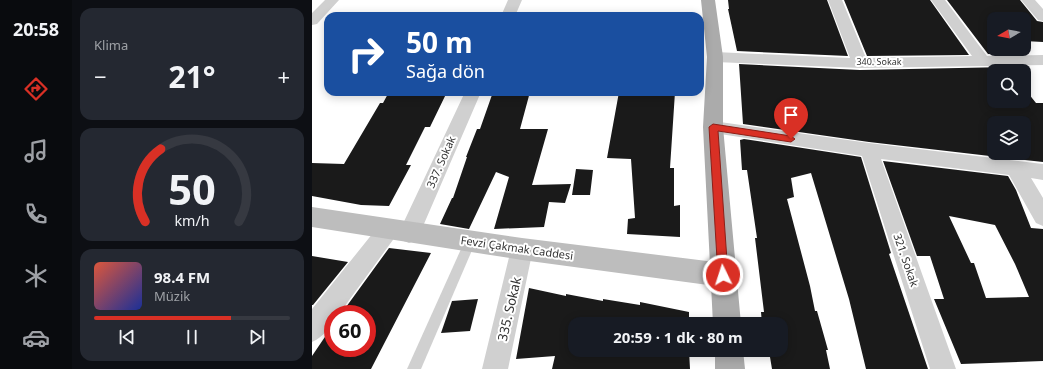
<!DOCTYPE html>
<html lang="tr">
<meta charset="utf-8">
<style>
body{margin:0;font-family:"Noto Sans",sans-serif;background:#242831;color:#f1f3f6;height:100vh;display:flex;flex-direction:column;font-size:15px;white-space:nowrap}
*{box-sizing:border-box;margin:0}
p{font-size:13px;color:#9ea1a6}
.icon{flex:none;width:22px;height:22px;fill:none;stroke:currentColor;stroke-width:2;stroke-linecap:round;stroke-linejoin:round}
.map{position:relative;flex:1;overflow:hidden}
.sheet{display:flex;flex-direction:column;gap:8px;padding:8px;background:#0d0f14;width:240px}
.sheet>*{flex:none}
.hud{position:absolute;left:12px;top:12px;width:380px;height:84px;border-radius:12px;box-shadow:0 2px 10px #0003;background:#1a4fa0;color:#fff;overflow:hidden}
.needle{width:26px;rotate:260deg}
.controls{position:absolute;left:675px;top:12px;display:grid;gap:8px}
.controls a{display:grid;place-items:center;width:44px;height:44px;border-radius:8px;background:#171b24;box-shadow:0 2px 10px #0003;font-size:20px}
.speed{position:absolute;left:12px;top:305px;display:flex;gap:8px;font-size:20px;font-weight:700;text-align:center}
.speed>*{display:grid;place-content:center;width:52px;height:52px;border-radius:50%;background:#171b24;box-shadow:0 2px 10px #0003;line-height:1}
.speed .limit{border:6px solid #d22;background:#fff;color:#111}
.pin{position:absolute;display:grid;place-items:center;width:34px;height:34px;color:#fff;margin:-41px -17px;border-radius:50% 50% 50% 0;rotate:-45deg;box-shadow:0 0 4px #0007}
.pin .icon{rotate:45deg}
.me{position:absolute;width:44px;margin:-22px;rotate:356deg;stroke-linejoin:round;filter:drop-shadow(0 0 3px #0008)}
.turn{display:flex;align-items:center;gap:14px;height:84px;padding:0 16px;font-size:18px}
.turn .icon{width:52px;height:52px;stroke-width:2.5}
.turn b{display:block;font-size:28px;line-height:34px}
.big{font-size:30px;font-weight:700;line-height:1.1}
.sheet .tile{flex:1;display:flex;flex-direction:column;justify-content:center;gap:6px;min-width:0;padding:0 14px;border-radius:12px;background:#242831}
.sheet .dial{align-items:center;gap:0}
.dial svg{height:104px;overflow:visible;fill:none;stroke:#363941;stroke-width:7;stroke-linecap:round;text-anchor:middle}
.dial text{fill:#f1f3f6;stroke:none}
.song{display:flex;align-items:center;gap:12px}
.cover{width:48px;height:48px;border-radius:6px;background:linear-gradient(135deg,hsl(10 70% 55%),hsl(230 70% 35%))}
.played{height:4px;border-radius:2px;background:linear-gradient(90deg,#d93025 70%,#363941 70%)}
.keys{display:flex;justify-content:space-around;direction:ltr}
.heat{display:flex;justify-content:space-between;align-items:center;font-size:22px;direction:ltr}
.trip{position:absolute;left:256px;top:317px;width:220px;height:40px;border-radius:12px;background:#171b24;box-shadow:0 2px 10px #0003;font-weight:700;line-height:40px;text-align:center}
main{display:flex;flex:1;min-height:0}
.tabs{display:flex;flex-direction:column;width:72px;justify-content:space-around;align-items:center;background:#090b0e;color:#9ea1a6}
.tabs .icon{width:28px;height:28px}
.tabs .on{color:#d93025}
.tabs b{font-size:18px;color:#f1f3f6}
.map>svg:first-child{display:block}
.building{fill:#1a1a1a;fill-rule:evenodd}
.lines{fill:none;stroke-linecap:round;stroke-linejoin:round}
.lane{fill:#d0d0d0;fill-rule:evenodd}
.street{fill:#d0d0d0;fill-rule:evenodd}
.secondary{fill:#bdbdbd;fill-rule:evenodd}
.primary{fill:#ababab;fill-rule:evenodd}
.route{fill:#d93025;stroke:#8d1f18}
.labels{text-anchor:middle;stroke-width:4;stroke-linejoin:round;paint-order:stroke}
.far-street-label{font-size:9px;fill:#333;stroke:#fff}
.street-label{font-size:11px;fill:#333;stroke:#fff}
.near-street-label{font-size:13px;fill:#333;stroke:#fff}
</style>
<main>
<nav class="tabs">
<b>20:58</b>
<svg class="icon on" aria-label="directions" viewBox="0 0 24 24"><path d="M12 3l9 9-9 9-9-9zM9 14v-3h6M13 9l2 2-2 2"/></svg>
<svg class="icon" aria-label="music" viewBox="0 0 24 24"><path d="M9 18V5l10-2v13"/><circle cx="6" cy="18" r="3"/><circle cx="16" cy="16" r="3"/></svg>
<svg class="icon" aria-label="phone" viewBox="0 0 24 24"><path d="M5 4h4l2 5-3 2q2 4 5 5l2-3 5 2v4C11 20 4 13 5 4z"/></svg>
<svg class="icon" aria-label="climate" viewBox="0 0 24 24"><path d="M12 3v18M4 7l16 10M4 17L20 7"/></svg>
<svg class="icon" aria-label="car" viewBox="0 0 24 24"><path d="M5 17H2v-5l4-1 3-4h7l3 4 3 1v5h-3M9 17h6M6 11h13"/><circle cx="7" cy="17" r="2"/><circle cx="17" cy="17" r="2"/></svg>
</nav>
<section class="sheet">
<div class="tile"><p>Klima</p>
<div class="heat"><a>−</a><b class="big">21°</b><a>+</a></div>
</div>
<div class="tile dial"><svg viewBox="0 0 100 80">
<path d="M14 69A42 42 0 1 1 86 69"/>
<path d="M14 69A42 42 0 0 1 26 13" stroke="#d93025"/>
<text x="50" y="56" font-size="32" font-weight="700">50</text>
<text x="50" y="72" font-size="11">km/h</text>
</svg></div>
<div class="tile">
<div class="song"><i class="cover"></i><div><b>98.4 FM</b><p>Müzik</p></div></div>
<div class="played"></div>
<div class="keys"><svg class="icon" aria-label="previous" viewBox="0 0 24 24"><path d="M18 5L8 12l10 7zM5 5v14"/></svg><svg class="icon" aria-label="pause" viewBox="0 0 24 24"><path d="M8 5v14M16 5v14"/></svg><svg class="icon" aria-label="next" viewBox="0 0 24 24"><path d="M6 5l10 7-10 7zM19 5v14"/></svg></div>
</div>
</section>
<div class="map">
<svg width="731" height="369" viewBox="0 0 731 369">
<rect width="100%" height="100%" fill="#fff"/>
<path class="building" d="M 416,0 L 515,0 L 536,56 L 425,51 L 416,9 L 417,9 Z
M 532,0 L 618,0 L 657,55 L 555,56 Z
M 635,0 L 708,0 L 725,21 L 731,22 L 731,42 L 712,41 L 712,19 L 682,19 L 682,49 L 697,49 L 701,54 L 676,54 Z
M 427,64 L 548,70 L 696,67 L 699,71 L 682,71 L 682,101 L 712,101 L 712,88 L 724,103 L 731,103 L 731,162 L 557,142 L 431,124 ZM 682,123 L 712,123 L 712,153 L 682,153 Z
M 77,92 L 135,92 L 118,127 L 113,127 L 94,165 L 99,165 L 77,206 L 49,205 L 0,196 L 0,163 L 32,164 L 68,103 L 71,103 Z
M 181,92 L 218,92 L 208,129 L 236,129 L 220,185 L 259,184 L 253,203 L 237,202 L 232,227 L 182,229 L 197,177 L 184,172 L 157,229 L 128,224 L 140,198 L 141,198 L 155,157 L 154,157 L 165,129 L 168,129 Z
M 307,92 L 363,92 L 358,168 L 362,168 L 362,206 L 368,205 L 368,237 L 315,234 L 316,219 L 323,218 L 319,159 L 295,158 Z
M 432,139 L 549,157 L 579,253 L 577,254 L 616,369 L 554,369 L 537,299 L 499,173 L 479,178 L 482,197 L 475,199 L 498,286 L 503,311 L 505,311 L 516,350 L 514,350 L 518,369 L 460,369 L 457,351 L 453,350 L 469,350 L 469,324 L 450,324 L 449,312 L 452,312 L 443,238 L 445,238 L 435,170 L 430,170 L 428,140 Z
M 571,161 L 696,176 L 704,190 L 719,228 L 731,229 L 731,361 L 649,364 L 622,299 L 632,299 L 618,256 L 605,256 ZM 637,216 L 683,225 L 703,264 L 717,297 L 674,298 L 662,263 L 659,263 Z
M 264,169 L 281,170 L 278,195 L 260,195 Z
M 77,248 L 119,253 L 59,369 L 0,369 L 0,356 L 21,325 L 21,348 L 55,348 L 55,314 L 29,314 Z
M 0,256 L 36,262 L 1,305 L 0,305 Z
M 217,288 L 254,296 L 254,294 L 291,301 L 291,299 L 328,305 L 328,302 L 377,312 L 377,324 L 263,324 L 263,350 L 377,350 L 378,369 L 240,369 L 243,356 L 204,359 Z
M 166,299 L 158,331 L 129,333 L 140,301 Z"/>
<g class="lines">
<path class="lane" d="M 158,236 L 162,238 L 164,241 L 109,369 L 95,369 L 154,238 Z"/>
<path class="street" d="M 13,0 L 27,0 L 5,24 L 0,25 L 0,13 Z
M 196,0 L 210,0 L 203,16 L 189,16 Z
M 516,0 L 530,0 L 554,58 L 660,56 L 619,0 L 633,0 L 675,56 L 731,55 L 731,65 L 548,68 L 403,62 L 398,60 L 395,57 L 398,54 L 403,52 L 538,58 Z
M 709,0 L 723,0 L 731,9 L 731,21 L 726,20 Z
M 153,92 L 169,92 L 105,240 L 97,243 L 89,240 L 86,233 L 27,314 L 21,314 C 21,327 11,337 0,342 L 0,309 L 69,223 L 77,221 L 85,223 L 88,230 Z
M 401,121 L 557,143 L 731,164 L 731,180 L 719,178 L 731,198 L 731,226 L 724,223 L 697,175 L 569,159 L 644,369 L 618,369 L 550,156 L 395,132 L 392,127 L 395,122 Z
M 210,239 L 218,242 L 221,249 L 196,369 L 170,369 L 199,249 L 202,242 Z"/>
<path class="secondary" d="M 0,207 L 210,238 L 411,263 L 420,266 L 424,275 L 420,284 L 411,287 L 210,260 L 0,227 Z"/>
<path class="primary" d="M 389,0 L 403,0 L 411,57 L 411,127 L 429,324 L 401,324 L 391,127 L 395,57 Z
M 403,350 L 431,350 L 433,369 L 403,369 Z"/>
</g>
<path class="route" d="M 401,124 L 479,136 L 483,139 L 479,142 L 406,131 L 416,275 L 415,279 L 411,280 L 407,279 L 406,275 L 397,127 Z"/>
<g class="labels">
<g class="far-street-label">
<text x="567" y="65">340. Sokak</text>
</g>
<g class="street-label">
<text transform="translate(129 162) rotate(-66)" y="4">337. Sokak</text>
<text transform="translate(205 248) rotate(8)" y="4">Fevzi Çakmak Caddesi</text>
<text transform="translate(594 260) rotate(71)" y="4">321. Sokak</text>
</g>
<g class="near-street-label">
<text transform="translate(197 309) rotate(-77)" y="5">335. Sokak</text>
</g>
</g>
</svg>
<div class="controls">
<a><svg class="needle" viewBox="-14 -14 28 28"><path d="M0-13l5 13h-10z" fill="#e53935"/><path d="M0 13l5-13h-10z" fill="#9ea1a6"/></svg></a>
<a><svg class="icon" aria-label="search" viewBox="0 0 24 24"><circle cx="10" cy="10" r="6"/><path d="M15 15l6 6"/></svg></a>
<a><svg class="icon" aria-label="layers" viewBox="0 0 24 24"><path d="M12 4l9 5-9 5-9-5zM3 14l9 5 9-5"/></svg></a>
</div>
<div class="speed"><div class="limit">60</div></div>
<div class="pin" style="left:479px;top:139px;background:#d93025"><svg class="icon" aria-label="arrive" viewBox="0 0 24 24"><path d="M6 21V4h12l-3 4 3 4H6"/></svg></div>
<svg class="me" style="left:411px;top:275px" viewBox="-20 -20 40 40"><circle r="17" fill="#d93025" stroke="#fff" stroke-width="3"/><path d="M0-11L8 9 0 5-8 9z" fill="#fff"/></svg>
<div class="trip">20:59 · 1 dk · 80 m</div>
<div class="hud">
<div class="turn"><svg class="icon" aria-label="right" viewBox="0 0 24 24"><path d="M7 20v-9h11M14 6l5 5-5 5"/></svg><div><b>50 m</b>Sağa dön</div></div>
</div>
</div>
</main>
